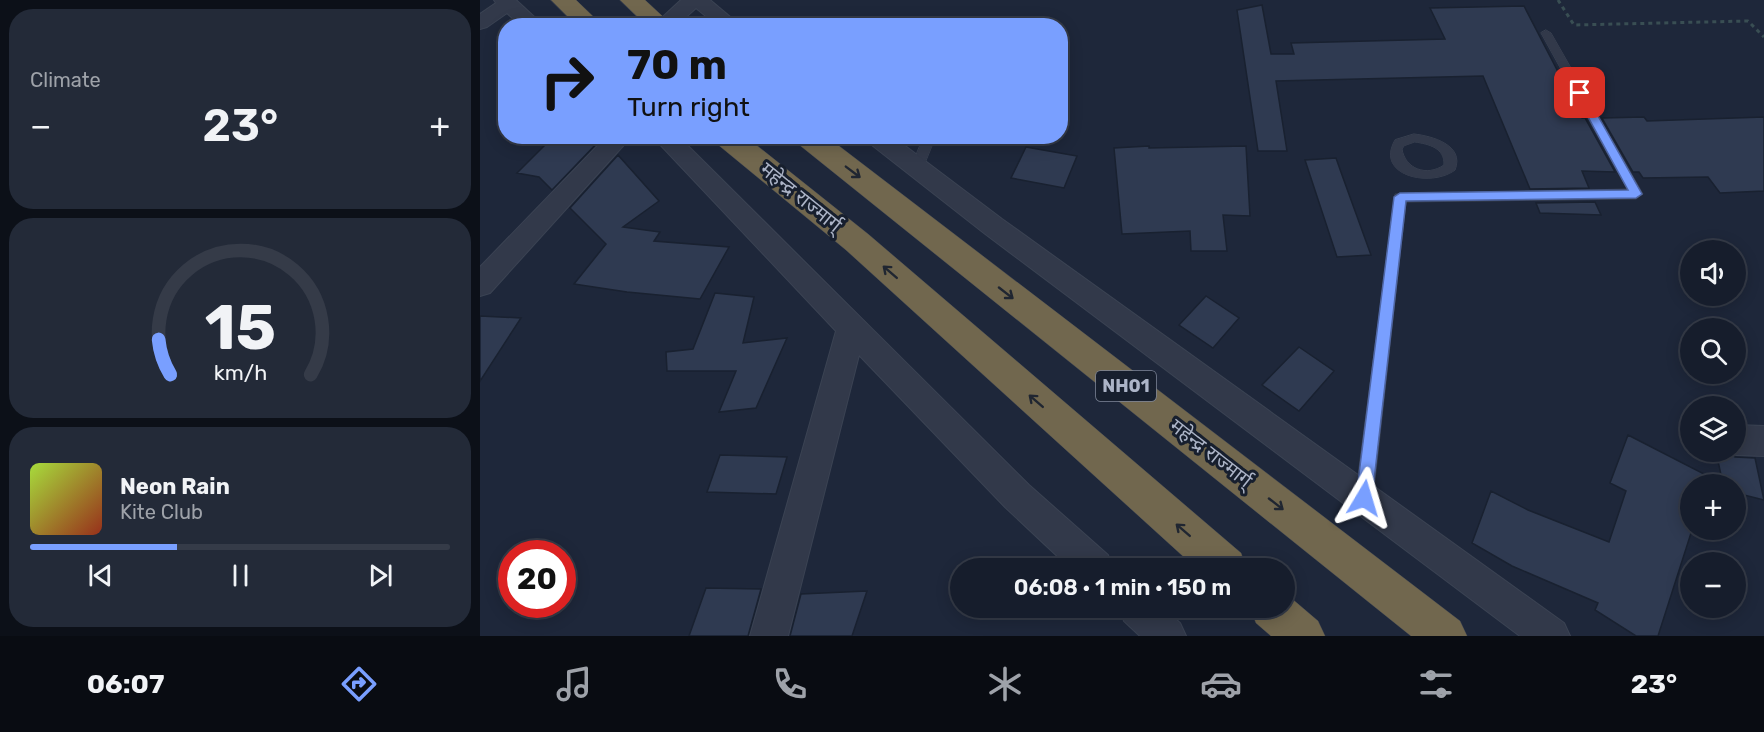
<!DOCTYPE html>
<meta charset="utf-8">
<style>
body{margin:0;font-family:Rubik,"Noto Sans Devanagari",sans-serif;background:#232a38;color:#f1f3f6;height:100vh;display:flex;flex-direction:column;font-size:22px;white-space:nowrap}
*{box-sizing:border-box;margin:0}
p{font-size:20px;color:#9ea2a9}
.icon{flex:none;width:33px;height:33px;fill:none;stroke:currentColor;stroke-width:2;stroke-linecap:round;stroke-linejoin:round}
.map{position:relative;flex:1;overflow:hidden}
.panel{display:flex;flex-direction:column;gap:9px;padding:9px;background:#0c1018;width:480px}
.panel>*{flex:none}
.top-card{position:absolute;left:18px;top:18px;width:570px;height:126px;border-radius:24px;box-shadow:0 3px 15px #0003,0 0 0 2px #353b48;background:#799fff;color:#111;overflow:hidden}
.fabs{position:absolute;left:1200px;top:240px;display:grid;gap:12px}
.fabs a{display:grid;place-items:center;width:66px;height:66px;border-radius:50%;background:#161d2c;box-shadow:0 3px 15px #0003,0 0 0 2px #353b48;font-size:30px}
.speed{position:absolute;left:18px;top:540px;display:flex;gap:12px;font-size:30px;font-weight:700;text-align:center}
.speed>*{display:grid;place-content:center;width:78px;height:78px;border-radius:50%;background:#161d2c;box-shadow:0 3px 15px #0003,0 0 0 2px #353b48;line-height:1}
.speed .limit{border:9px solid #d22;background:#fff;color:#111}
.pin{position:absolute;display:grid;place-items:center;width:51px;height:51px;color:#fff;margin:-26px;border-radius:12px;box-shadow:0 3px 9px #0006}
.me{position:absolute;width:66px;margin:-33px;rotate:7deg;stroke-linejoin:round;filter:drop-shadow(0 0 4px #0008)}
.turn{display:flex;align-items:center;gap:21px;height:126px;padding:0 30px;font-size:27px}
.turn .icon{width:78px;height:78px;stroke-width:2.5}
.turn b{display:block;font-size:42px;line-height:51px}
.big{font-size:45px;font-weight:600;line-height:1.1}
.panel .card{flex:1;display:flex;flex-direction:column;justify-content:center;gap:9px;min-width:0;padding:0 21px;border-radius:24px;background:#232a38}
.panel .dial{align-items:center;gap:0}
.dial svg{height:156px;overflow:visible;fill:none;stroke:#353b48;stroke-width:7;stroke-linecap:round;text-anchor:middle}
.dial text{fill:#f1f3f6;stroke:none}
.song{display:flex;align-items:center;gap:18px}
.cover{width:72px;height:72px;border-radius:9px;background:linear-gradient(135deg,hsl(80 70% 55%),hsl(10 70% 35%))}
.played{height:6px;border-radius:3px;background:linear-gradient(90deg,#799fff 35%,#353b48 35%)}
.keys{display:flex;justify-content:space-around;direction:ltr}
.heat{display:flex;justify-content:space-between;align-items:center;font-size:33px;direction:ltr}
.trip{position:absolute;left:470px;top:558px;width:345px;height:60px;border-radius:30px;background:#161d2c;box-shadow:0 3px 15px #0003,0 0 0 2px #353b48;font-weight:600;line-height:60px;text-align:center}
.tabs{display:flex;height:96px;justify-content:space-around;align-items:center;background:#090c12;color:#9ea2a9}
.tabs .icon{width:42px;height:42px}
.tabs .on{color:#799fff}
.tabs b{font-size:27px;color:#f1f3f6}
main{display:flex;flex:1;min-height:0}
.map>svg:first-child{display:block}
.building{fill:#2f3a51;stroke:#192130;stroke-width:1.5}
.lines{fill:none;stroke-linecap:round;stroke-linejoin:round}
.lane-casing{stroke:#3b4353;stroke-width:1}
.street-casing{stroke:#3b4353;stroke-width:2}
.highway-casing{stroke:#394151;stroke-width:1}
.path{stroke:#394e53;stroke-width:3;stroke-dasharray:4 4;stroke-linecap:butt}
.lane{fill:#32394a;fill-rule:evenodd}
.street{fill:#32394a;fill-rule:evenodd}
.highway{fill:#71674e;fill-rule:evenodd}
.oneway{stroke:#202631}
.route{fill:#799fff;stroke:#4f67a6;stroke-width:1.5}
.labels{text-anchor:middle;stroke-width:6;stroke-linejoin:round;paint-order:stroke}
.shield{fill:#171f2e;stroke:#7f8799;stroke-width:1.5}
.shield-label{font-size:18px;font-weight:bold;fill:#acb4c7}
.street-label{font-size:20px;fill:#acb4c7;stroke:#171f2e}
</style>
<main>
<section class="panel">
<div class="card"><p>Climate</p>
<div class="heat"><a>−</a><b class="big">23°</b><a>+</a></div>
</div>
<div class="card dial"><svg viewBox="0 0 100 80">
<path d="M14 69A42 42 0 1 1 86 69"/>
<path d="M14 69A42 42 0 0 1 8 51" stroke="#799fff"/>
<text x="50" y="56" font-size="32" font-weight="700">15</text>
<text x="50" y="72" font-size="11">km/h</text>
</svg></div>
<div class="card">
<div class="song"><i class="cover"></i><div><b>Neon Rain</b><p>Kite Club</p></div></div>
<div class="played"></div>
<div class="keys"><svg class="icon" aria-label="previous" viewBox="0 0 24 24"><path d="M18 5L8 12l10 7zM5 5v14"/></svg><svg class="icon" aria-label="pause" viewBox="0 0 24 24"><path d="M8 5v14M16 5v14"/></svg><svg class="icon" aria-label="next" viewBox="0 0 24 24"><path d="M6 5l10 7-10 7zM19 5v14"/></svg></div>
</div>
</section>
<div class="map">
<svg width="1284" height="636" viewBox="0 0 1284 636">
<rect width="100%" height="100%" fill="#1e273a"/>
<path class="building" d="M 782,5 L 791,54 L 814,54 L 811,43 L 965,39 L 950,8 L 1044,6 L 1102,118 L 1105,118 L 1135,172 L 1102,171 L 1109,188 L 1050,189 L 1003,76 L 796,81 L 807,151 L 778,151 L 757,10 Z
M 1164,117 L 1167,121 L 1284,117 L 1284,191 L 1240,193 L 1228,177 L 1163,178 L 1159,172 L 1153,172 L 1122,118 Z
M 74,136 L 92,136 L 119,141 L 72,190 L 59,177 L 37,173 Z
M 669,146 L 669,148 L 766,146 L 770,216 L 743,215 L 747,251 L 711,251 L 710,231 L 642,234 L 634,148 Z
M 546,147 L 597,156 L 584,188 L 531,178 Z
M 138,155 L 179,201 L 143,227 L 180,232 L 174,241 L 249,247 L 220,299 L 147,292 L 94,284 L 126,244 L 90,208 Z
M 856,158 L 862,175 L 891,255 L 857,257 L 825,160 Z
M 1115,202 L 1121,215 L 1060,213 L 1056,203 Z
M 235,293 L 274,297 L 263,343 L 307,338 L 276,408 L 239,412 L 256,371 L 187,371 L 186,352 L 213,349 Z
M 726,296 L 759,318 L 733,348 L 699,325 Z
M 0,316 L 41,318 L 0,381 Z
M 819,347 L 854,371 L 819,411 L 782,385 Z
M 1148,435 L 1228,476 L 1225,484 L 1210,484 L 1212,530 L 1178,636 L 1156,636 L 1115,610 L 1118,603 L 1032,566 L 992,543 L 1011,491 L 1048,510 L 1129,542 L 1146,491 L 1130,483 Z
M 1236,452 L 1245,452 L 1255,457 L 1275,458 L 1284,500 L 1256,493 L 1256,484 L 1243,484 Z
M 240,455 L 307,457 L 296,494 L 227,492 Z
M 226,588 L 281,589 L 268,636 L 209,636 Z
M 387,591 L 372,636 L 310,636 L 321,594 Z"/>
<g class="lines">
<defs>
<path id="lane" d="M 1066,30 L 1071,33 L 1163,194 L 1156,199 L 926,202 L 893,498 L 890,504 L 884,507 L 878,504 L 875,498 L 915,194 L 1147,189 L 1061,33 Z
M 934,134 C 952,136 985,145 975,170 C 951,188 894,176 915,140 ZM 935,142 C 949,144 965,148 964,165 C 947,177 925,169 922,149 L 924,146 Z
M 444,136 L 456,136 L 443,168 L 437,173 L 431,168 Z"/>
<path id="street" d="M 14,0 L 36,0 L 64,26 L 41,26 L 27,13 L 7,27 L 0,29 L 0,14 L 16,3 Z
M 201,0 L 230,0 L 261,26 L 238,26 L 216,8 L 196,26 L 173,26 Z
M 127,136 L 152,136 L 10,293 L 0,296 L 0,267 Z
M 172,136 L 198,136 L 549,485 L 628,555 L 633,568 L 590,568 L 525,507 L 379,355 L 308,636 L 270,636 L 356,331 Z
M 385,136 L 412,136 L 522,219 L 1084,623 L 1090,636 L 1040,636 L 504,233 L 388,142 Z
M 1256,425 L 1284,426 L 1284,456 L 1256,455 L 1247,452 L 1256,452 Z
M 639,608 L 683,608 L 700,623 L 706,636 L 660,636 L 644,621 Z"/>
<path id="highway" d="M 71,0 L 96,0 L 123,26 L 97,26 Z
M 140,0 L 165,0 L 193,26 L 167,26 Z
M 233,136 L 265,136 L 388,234 L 761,553 L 766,568 L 716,568 L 366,250 L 236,143 Z
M 314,136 L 346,136 L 980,621 L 987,636 L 931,636 L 317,143 Z
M 804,592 L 838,621 L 845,636 L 791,636 L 776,623 L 770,608 L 804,608 Z"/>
</defs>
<use href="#lane" class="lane-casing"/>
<use href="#street" class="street-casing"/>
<use href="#highway" class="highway-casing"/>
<path class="path" d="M 1078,0 L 1094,25 L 1268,21 L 1284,37"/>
<use href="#lane" class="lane"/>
<use href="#street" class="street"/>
<use href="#highway" class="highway"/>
</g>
<defs><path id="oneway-shaft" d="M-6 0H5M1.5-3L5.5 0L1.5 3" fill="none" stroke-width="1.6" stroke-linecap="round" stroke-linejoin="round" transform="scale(1.5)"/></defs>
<g class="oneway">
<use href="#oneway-shaft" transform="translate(373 172) rotate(37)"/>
<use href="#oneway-shaft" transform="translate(410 272) rotate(-139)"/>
<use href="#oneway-shaft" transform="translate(526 293) rotate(38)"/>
<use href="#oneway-shaft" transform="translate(556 401) rotate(-139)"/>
<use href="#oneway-shaft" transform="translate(796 504) rotate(38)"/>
<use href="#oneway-shaft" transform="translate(703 530) rotate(-139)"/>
</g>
<path class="route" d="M 1100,90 L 1105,93 L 1162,194 L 1156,198 L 926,201 L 892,498 L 890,504 L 884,506 L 879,504 L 876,498 L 914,197 L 920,193 L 1148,190 L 1095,93 Z"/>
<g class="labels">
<rect class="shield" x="616" y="371" width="60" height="30" rx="4.5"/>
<g class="shield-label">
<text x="646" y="392">NH01</text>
</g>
<g class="street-label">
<text transform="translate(321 197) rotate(39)" y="7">महेन्द्र राज्मार्ग्</text>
<text transform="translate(731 453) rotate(38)" y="7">महेन्द्र राज्मार्ग्</text>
</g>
</g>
</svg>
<div class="fabs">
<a><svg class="icon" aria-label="sound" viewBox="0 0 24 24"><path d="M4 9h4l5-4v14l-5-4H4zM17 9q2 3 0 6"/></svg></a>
<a><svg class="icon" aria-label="search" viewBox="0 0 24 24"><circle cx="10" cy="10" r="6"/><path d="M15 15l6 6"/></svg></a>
<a><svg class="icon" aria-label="layers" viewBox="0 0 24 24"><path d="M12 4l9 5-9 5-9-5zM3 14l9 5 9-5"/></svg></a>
<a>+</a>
<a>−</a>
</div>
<div class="speed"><div class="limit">20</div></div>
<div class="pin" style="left:1100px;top:93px;background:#d93025"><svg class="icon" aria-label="arrive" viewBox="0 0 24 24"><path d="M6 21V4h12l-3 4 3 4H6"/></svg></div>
<svg class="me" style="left:884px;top:498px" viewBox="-20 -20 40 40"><path d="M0-17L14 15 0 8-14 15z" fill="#799fff" stroke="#fff" stroke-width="4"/></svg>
<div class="trip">06:08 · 1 min · 150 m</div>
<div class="top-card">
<div class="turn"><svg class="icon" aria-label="right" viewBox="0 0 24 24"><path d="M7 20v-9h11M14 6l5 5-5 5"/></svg><div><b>70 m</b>Turn right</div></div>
</div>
</div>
</main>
<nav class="tabs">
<b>06:07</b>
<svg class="icon on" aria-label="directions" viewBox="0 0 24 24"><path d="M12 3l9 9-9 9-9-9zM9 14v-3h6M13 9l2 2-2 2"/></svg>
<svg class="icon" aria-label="music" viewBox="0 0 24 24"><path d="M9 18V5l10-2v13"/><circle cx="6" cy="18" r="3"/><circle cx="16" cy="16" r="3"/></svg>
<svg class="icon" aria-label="phone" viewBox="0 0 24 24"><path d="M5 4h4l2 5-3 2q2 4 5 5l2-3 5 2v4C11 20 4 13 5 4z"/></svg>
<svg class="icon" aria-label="climate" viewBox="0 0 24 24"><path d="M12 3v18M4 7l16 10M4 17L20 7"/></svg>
<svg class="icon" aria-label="car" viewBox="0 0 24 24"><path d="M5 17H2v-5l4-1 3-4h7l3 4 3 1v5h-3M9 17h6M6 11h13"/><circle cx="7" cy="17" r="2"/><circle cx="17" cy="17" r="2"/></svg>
<svg class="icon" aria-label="filters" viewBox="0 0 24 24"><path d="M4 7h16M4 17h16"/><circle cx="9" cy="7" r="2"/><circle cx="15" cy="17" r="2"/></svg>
<b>23°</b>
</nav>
